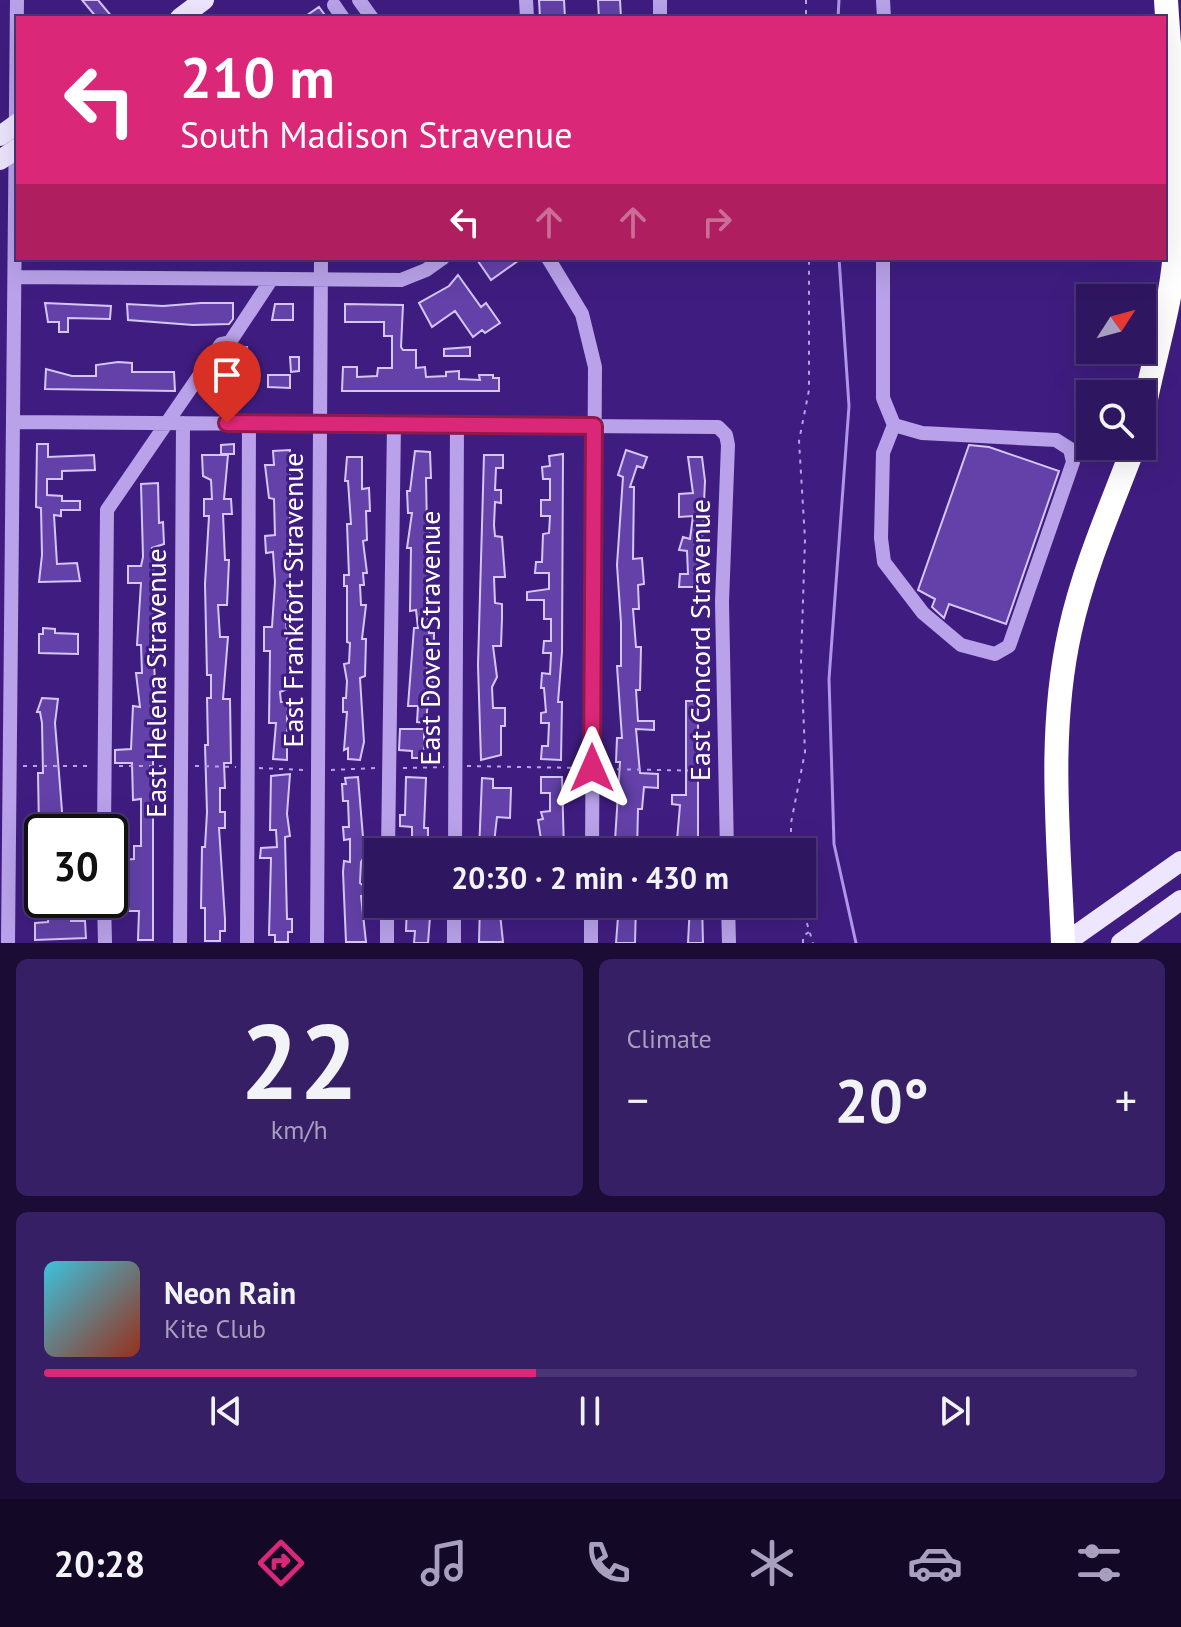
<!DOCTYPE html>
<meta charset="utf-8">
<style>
body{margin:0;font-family:"PT Sans",sans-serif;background:#371f66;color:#f1f3f6;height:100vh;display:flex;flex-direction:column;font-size:30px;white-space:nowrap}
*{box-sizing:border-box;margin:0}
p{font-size:26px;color:#a79fbd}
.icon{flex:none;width:44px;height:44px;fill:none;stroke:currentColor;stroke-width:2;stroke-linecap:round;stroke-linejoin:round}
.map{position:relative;height:943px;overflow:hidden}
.details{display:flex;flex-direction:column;gap:16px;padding:16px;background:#1a0c35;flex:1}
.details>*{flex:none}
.banner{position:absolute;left:16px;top:16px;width:1150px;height:244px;border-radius:0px;box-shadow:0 8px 32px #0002,0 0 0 2px #4a3575;background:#db2777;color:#fff;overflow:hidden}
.needle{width:52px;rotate:54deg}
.fabs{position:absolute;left:1076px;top:284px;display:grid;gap:16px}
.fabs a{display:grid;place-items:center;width:80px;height:80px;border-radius:0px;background:#2f1660;box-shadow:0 8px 32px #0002,0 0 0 2px #4a3575;font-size:40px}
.speed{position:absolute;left:24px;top:814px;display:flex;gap:16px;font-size:40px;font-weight:700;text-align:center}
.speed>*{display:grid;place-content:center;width:104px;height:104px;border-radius:50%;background:#2f1660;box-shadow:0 8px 32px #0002,0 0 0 2px #4a3575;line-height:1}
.speed .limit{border:4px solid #111;border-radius:12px;background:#fff;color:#111}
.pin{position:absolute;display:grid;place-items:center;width:68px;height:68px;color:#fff;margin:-82px -34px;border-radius:50% 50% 50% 0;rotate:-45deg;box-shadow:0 0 8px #0007}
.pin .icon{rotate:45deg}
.me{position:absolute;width:88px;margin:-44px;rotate:0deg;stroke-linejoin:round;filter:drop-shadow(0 0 6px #0008)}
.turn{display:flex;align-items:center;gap:28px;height:168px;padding:0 32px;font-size:36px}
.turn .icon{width:104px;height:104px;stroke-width:2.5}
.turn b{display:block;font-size:56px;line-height:68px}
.lanes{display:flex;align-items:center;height:76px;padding:0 32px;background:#0003;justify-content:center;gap:40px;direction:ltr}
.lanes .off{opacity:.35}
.big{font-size:60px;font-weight:600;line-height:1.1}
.details .widget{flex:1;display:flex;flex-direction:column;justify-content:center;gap:12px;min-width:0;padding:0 28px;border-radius:12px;background:#371f66}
.details .dial{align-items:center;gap:0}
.dial b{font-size:104px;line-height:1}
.song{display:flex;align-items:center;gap:24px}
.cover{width:96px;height:96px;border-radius:12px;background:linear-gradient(135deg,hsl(190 70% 55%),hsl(10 70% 35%))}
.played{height:8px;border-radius:4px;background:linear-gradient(90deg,#db2777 45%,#4a3575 45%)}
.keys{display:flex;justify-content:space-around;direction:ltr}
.heat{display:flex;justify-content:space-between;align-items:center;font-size:44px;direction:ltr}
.details .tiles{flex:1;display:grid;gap:16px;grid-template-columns:1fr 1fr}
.widget:last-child{grid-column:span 2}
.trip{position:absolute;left:364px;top:838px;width:452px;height:80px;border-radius:0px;background:#2f1660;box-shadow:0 8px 32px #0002,0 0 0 2px #4a3575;font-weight:600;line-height:80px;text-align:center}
.tab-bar{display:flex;height:128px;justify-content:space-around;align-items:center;background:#130926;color:#a79fbd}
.tab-bar .icon{width:56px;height:56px}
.tab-bar .current{color:#db2777}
.tab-bar b{font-size:36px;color:#f1f3f6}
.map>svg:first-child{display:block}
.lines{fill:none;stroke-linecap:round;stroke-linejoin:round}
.stream{stroke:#b095eb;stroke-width:3}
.building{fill:#6341a8;stroke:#d6c6f7;stroke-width:2}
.path{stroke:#b9a2e9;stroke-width:2;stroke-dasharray:4 6;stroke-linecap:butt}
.minor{stroke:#b9a2e9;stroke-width:14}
.major{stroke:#eee5fe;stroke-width:20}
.highway{stroke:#fff;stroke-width:24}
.route-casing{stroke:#8e194d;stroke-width:20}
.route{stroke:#db2777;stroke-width:14}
.labels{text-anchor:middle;stroke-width:6;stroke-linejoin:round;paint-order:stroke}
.street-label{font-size:28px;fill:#fff;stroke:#3f1d80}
</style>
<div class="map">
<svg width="1181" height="943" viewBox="0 0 1181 943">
<rect width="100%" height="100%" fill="#3f1d80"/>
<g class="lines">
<path class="stream" d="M 838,18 L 839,0
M 839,258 L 849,406 L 829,679 L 834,844 L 856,943"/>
</g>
<path class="building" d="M 82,0 L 98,0 L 113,18 L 97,18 Z
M 539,0 L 564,0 L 565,18 L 540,18 Z
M 598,0 L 620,0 L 621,18 L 599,18 Z
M 319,7 L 327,18 L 303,18 Z
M 483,258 L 522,258 L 491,280 L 478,261 Z
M 458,275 L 481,307 L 486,303 L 500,323 L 485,333 L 482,330 L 473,337 L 455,311 L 432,327 L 419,303 L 449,286 Z
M 45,303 L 111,306 L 110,319 L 68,318 L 68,332 L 59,332 L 59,322 L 48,322 Z
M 201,303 L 233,303 L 233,319 L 229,324 L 193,325 L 128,320 L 127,304 L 163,306 Z
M 275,304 L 293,304 L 293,320 L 272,320 Z
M 345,304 L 403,305 L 401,347 L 403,350 L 416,350 L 416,368 L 425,367 L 426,377 L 446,376 L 446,372 L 459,371 L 459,379 L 480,380 L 479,375 L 493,375 L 493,378 L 499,378 L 499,391 L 342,391 L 343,367 L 357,367 L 357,377 L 377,376 L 378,368 L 392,368 L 392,336 L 384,336 L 384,322 L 345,322 Z
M 247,347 L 250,390 L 211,389 L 211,377 L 222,377 L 222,364 L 238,364 L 238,348 Z
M 470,347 L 470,356 L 444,356 L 444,349 Z
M 290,357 L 299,357 L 299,371 L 291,372 Z
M 118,362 L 132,363 L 132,372 L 174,372 L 175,391 L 45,389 L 46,369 L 72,376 L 96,376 L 96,365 Z
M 268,375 L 290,375 L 290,388 L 268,387 Z
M 37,444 L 48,444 L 48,457 L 94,455 L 95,470 L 62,471 L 62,479 L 47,479 L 47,495 L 62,496 L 62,501 L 80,501 L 80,510 L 61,510 L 61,516 L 54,515 L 57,564 L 77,563 L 80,581 L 39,582 L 42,555 L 41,508 L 36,507 Z
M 234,444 L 234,454 L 221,454 L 221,445 Z
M 969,445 L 989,447 L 1059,471 L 1006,624 L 949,604 L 944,618 L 932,607 L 935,599 L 918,590 Z
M 290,450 L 290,584 L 286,618 L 290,688 L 280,692 L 281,702 L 287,702 L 287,760 L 273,759 L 276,723 L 269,723 L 270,651 L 264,651 L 264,627 L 272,627 L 275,582 L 273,552 L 266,553 L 265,536 L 275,535 L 274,499 L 269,498 L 265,465 L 274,465 L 273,451 Z
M 626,450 L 647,457 L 643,468 L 637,466 L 630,487 L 634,487 L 633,559 L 642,558 L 644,584 L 638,585 L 639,609 L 633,609 L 636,647 L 641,647 L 640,690 L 636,690 L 638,721 L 654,721 L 654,730 L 636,729 L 640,773 L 658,774 L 658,788 L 644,787 L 642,809 L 638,809 L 637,852 L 617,852 L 615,841 L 620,762 L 616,762 L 617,738 L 622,738 L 617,666 L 621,666 L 621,623 L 617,565 L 623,477 L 618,475 Z
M 415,451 L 430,452 L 431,478 L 426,478 L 427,528 L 430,528 L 430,560 L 433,560 L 433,585 L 427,585 L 428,628 L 429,633 L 434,633 L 434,643 L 429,643 L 428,655 L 427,673 L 432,673 L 433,688 L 429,689 L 426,723 L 417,722 L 418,706 L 408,706 L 414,628 L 418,628 L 416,610 L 410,611 L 411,548 L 407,548 L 412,513 L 408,513 L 407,491 L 410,491 Z
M 563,454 L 562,652 L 558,702 L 562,702 L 561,760 L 541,759 L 542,746 L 548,746 L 549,723 L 541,723 L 541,713 L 546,712 L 544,688 L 541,688 L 542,673 L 550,674 L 551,653 L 543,653 L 544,641 L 551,641 L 551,619 L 544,619 L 544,600 L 527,600 L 527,592 L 549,589 L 549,573 L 535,573 L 536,562 L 542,562 L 543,534 L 549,533 L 550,516 L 541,516 L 541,500 L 550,500 L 550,479 L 543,479 L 542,467 L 550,466 L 549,456 Z
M 202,455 L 228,455 L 224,499 L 231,499 L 232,514 L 223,514 L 225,560 L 229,560 L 227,605 L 218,605 L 220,637 L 228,637 L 223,699 L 230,699 L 231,763 L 224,763 L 225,788 L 220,788 L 220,812 L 225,812 L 225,828 L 219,828 L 225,919 L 225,931 L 220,931 L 220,941 L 205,941 L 205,908 L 201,908 L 202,847 L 205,847 L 207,812 L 205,745 L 208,745 L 207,698 L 211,698 L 211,675 L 207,675 L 205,584 L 209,516 L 204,516 L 204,499 L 212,499 L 211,480 L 203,476 Z
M 484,455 L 503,455 L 503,468 L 496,468 L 495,490 L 501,490 L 501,503 L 495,502 L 494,525 L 495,536 L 502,537 L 505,577 L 494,577 L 495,603 L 502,604 L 502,618 L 501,646 L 493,646 L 497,677 L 492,687 L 493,708 L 505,708 L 505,726 L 501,726 L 501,755 L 481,760 L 478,665 Z
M 347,457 L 362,457 L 362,489 L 369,488 L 370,511 L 366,511 L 367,540 L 363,541 L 367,573 L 363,573 L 364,585 L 360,585 L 361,605 L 366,605 L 362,639 L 366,639 L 365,676 L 360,678 L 364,742 L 360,760 L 348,759 L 348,748 L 344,750 L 347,712 L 343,712 L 343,698 L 346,698 L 347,681 L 344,664 L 349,663 L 350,643 L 347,642 L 347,586 L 344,586 L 344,575 L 349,575 L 347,524 L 351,524 L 348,481 L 345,481 Z
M 688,457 L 702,457 L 705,481 L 700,587 L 679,587 L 680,574 L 688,574 L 687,551 L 679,550 L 683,537 L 690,539 L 693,516 L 679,517 L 679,494 L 693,493 Z
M 158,483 L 159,523 L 163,522 L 164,544 L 152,548 L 157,619 L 154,663 L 155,681 L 166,681 L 166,692 L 155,692 L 153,723 L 153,940 L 138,940 L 139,911 L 129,911 L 129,895 L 113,894 L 115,860 L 134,859 L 134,846 L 141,846 L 141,799 L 133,800 L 132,763 L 115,763 L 115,750 L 131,749 L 133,706 L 140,707 L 136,673 L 142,673 L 141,645 L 137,645 L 141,583 L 128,583 L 128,566 L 141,566 L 143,557 L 141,484 Z
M 43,628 L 55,629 L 55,633 L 78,634 L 78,654 L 39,653 L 39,634 L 43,634 Z
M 42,698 L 58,699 L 55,723 L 62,811 L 61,822 L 54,822 L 54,829 L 39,829 L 38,773 L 43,773 L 42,723 L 40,712 L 37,712 Z
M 686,701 L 698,701 L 698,852 L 676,852 L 680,805 L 672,804 L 672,795 L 686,795 Z
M 400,729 L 424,729 L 424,749 L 429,749 L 429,758 L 412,758 L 412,751 L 399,750 Z
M 290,774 L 287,814 L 290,836 L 285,837 L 287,919 L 292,919 L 292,932 L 288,932 L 288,942 L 275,942 L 275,935 L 269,935 L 271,858 L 260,858 L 261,848 L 277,847 L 276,830 L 270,830 L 271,776 Z
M 358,777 L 364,849 L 370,849 L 370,857 L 364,857 L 361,862 L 360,883 L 365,887 L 365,896 L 361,896 L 366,942 L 346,942 L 343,872 L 344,861 L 350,862 L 350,839 L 344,840 L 343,827 L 349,827 L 348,801 L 343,801 L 342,784 L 346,784 L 345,778 Z
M 406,777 L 426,778 L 424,828 L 428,828 L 428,852 L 412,852 L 412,827 L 400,826 L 400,815 L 405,815 Z
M 541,777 L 562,777 L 564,852 L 543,852 L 538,820 L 543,819 L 541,812 L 550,811 L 550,793 L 541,793 Z
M 482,778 L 493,779 L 493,788 L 511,788 L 510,818 L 497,817 L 493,852 L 479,852 Z
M 50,900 L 72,900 L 71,921 L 85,921 L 86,938 L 35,940 L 35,923 L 48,922 Z
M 407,904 L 431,904 L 428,943 L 414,943 L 415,931 L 406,931 Z
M 480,904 L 499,904 L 503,942 L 479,942 Z
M 619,904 L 636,904 L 635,943 L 616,943 Z
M 690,904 L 702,904 L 703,943 L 688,943 Z"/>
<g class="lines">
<path class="path" d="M 806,0 L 806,18
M 23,766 L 92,766
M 119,766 L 168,766
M 195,766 L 236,767
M 467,766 L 580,768
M 259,768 L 304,770
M 403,768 L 444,767
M 607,769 L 712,771
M 331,770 L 376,768
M 791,852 L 791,823 L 805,752 L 801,662 L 805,539 L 799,441 L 809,390 L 809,258
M 801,904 L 813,943
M 803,943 L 803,936 L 809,932"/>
<path class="minor" d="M 359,0 L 372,18
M 526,0 L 527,18
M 660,0 L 660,18
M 883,0 L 884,18
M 334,5 L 343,18
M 548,258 L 582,314 L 595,367 L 592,852
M 883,258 L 883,398 L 894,425
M 15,277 L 401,280 L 426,270 L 443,258
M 14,422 L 718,427 L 726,435 L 728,445 L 722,602 L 727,852
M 894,425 L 922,433 L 1056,440 L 1070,449 L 1073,462 L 1009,646 L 995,654 L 961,645 L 923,613 L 884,562 L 881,538 L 883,453 Z
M 104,832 L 107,510 L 221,344 L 230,342 L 271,280
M 388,852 L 394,424
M 455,852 L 457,425
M 104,900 L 105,943
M 728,904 L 729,943
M 8,943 L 17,0
M 180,943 L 183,423
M 247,943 L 249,423
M 317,943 L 321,258
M 387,943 L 387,904
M 454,943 L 454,904
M 591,943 L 591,904"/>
<path class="major" d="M 180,18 L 204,0
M 0,136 L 18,123
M 0,160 L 18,148
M 1065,943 L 1181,861
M 1121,943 L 1181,900"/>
<path class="highway" d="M 1142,419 C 1152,362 1171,309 1175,251 C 1181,168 1171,83 1166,0
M 1063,943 C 1059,839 1047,734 1070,631 C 1084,567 1111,507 1134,446"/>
</g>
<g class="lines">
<defs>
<path id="route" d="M 227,423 L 594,426 L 592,768"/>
</defs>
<use href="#route" class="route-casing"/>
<use href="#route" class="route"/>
</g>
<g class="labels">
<g class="street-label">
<text transform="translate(293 600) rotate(-90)" y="10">East Frankfort Stravenue</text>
<text transform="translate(430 638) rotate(-90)" y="10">East Dover Stravenue</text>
<text transform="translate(700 640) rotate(-90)" y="10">East Concord Stravenue</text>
<text transform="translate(156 683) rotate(-90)" y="10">East Helena Stravenue</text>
</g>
</g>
</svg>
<div class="fabs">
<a><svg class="needle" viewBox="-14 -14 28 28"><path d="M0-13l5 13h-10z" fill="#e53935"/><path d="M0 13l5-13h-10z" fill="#a79fbd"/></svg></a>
<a><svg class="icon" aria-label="search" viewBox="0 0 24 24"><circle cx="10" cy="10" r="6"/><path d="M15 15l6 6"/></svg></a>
</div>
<div class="speed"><div class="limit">30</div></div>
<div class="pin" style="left:227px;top:423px;background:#d93025"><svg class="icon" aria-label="arrive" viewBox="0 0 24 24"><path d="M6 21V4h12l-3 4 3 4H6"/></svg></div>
<svg class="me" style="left:592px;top:768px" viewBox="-20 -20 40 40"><path d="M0-17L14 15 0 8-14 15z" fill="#db2777" stroke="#fff" stroke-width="4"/></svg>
<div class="trip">20:30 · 2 min · 430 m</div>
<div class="banner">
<div class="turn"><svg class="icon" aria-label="left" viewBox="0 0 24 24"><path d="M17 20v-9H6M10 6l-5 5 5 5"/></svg><div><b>210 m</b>South Madison Stravenue</div></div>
<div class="lanes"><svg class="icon" aria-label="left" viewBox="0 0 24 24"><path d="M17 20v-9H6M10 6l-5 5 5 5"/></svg><svg class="icon off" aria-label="ahead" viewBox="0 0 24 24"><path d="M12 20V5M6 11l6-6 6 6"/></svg><svg class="icon off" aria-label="ahead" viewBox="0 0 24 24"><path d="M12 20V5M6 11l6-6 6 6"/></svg><svg class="icon off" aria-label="right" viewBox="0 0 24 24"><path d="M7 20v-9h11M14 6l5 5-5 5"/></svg></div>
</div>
</div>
<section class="details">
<div class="tiles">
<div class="widget dial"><b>22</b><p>km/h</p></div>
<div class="widget"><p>Climate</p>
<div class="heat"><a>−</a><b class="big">20°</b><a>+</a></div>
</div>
<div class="widget">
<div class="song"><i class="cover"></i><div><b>Neon Rain</b><p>Kite Club</p></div></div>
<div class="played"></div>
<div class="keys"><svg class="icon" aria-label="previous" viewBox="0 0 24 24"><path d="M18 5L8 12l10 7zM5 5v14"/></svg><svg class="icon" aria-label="pause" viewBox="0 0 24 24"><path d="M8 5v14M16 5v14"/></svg><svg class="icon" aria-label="next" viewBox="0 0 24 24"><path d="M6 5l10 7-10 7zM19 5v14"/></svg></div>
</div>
</div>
</section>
<nav class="tab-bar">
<b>20:28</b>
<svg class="icon current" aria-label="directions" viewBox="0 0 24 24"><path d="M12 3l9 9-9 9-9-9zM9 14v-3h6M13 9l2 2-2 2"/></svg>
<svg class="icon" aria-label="music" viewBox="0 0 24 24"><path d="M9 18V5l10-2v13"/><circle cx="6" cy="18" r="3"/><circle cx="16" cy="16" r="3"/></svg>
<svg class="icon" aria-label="phone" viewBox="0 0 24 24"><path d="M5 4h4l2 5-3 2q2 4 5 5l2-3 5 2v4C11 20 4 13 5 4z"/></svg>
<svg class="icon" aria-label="climate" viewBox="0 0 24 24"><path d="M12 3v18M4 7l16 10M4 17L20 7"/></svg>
<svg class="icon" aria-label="car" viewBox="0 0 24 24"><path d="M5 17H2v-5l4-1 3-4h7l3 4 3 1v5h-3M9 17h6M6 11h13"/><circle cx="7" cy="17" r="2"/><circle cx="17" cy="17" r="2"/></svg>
<svg class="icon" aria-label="filters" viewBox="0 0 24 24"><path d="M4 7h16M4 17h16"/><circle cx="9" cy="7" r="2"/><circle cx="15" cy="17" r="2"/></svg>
</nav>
